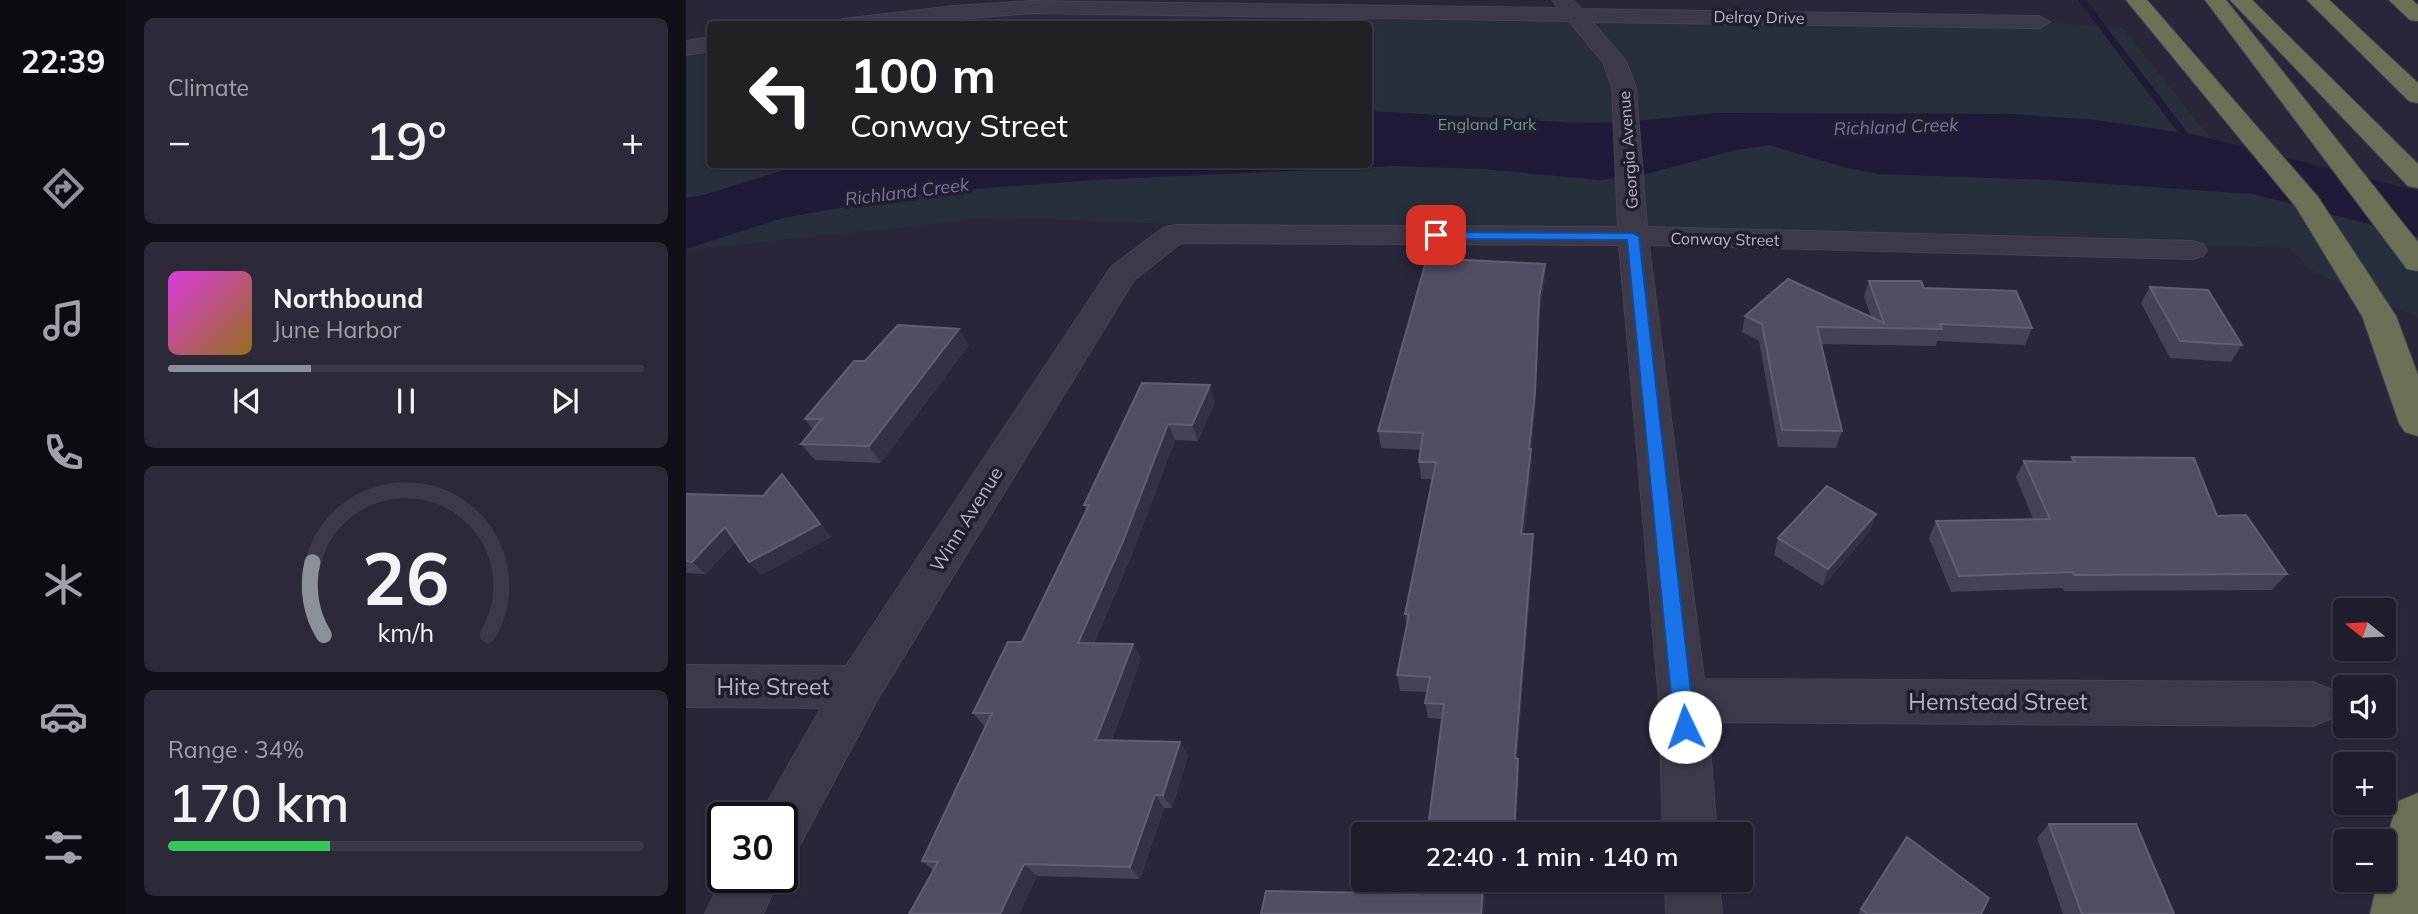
<!DOCTYPE html>
<meta charset="utf-8">
<style>
body{margin:0;font-family:Mulish,sans-serif;background:#2c2938;color:#f1f3f6;height:100vh;display:flex;flex-direction:column;font-size:26px;white-space:nowrap}
*{box-sizing:border-box;margin:0}
p{font-size:23px;color:#a1a1a9}
.icon{flex:none;width:38px;height:38px;fill:none;stroke:currentColor;stroke-width:2;stroke-linecap:round;stroke-linejoin:round}
.map{position:relative;flex:1;overflow:hidden}
.details{display:flex;flex-direction:column;gap:18px;padding:18px;background:#110f18;width:560px}
.details>*{flex:none}
.hud{position:absolute;left:21px;top:21px;width:665px;height:147px;border-radius:7px;box-shadow:0 2px 5px #0004,0 0 0 2px #3c3a48;background:#202124;color:#fff;overflow:hidden}
.needle{width:46px;rotate:288deg}
.buttons{position:absolute;left:1647px;top:598px;display:grid;gap:14px}
.buttons a{display:grid;place-items:center;width:63px;height:63px;border-radius:7px;background:#1f1c2c;box-shadow:0 2px 5px #0004,0 0 0 2px #3c3a48;font-size:35px}
.speed{position:absolute;left:21px;top:802px;display:flex;gap:14px;font-size:35px;font-weight:700;text-align:center}
.speed>*{display:grid;place-content:center;width:91px;height:91px;border-radius:50%;background:#1f1c2c;box-shadow:0 2px 5px #0004,0 0 0 2px #3c3a48;line-height:1}
.speed .limit{border:4px solid #111;border-radius:10px;background:#fff;color:#111}
.pin{position:absolute;display:grid;place-items:center;width:60px;height:60px;color:#fff;margin:-30px;border-radius:14px;box-shadow:0 4px 10px #0006}
.me{position:absolute;width:77px;margin:-38px;rotate:357deg;stroke-linejoin:round;filter:drop-shadow(0 0 5px #0008)}
.turn{display:flex;align-items:center;gap:24px;height:147px;padding:0 28px;font-size:32px}
.turn .icon{width:91px;height:91px;stroke-width:2.5}
.turn b{display:block;font-size:49px;line-height:60px}
.big{font-size:52px;font-weight:600;line-height:1.1}
.details .card{flex:1;display:flex;flex-direction:column;justify-content:center;gap:10px;min-width:0;padding:0 24px;border-radius:10px;background:#2c2938}
.details .dial{align-items:center;gap:0}
.dial svg{height:182px;overflow:visible;fill:none;stroke:#3c3a48;stroke-width:7;stroke-linecap:round;text-anchor:middle}
.dial text{fill:#f1f3f6;stroke:none}
.song{display:flex;align-items:center;gap:21px}
.cover{width:84px;height:84px;border-radius:10px;background:linear-gradient(135deg,hsl(300 70% 55%),hsl(40 70% 35%))}
.played{height:7px;border-radius:4px;background:linear-gradient(90deg,#8c9099 30%,#3c3a48 30%)}
.keys{display:flex;justify-content:space-around;direction:ltr}
.heat{display:flex;justify-content:space-between;align-items:center;font-size:38px;direction:ltr}
.charge{height:10px;border-radius:5px;background:linear-gradient(90deg,#34c759 34%,#3c3a48 0)}
.trip{position:absolute;left:665px;top:822px;width:402px;height:70px;border-radius:7px;background:#1f1c2c;box-shadow:0 2px 5px #0004,0 0 0 2px #3c3a48;font-weight:600;line-height:70px;text-align:center}
main{display:flex;flex:1;min-height:0}
.dock{display:flex;flex-direction:column;width:126px;justify-content:space-around;align-items:center;background:#0c0b12;color:#a1a1a9}
.dock .icon{width:49px;height:49px}
.dock .current{color:#8c9099}
.dock b{font-size:32px;color:#f1f3f6}
.map>svg:first-child{display:block}
.green{fill:#282e3b}
.water{fill:#1f1a37}
.lines{fill:none;stroke-linecap:round;stroke-linejoin:round}
.stream{fill:#1f1a37;fill-rule:evenodd}
.minor-casing{stroke:#454254;stroke-width:2}
.highway-casing{stroke:#444153;stroke-width:2}
.minor{fill:#3c394b;fill-rule:evenodd}
.highway{fill:#6b7057;fill-rule:evenodd}
.wall{fill:#454158}
.shaded-wall{fill:#343147}
.building{fill:#514d64;stroke:#615e73;stroke-width:2}
.route{fill:#1a73e8;stroke:#114b97;stroke-width:2}
.labels{text-anchor:middle;stroke-width:7;stroke-linejoin:round;paint-order:stroke}
.far-street-label{font-size:16px;fill:#b8b5c6;stroke:#211e30}
.far-park-label{font-size:16px;fill:#6e948d;stroke:#211e30}
.far-water-label{font-size:18px;font-style:italic;fill:#7872a1;stroke:#211e30}
.street-label{font-size:19px;fill:#b8b5c6;stroke:#211e30}
.near-street-label{font-size:23px;fill:#b8b5c6;stroke:#211e30}
</style>
<main>
<nav class="dock">
<b>22:39</b>
<svg class="icon current" aria-label="directions" viewBox="0 0 24 24"><path d="M12 3l9 9-9 9-9-9zM9 14v-3h6M13 9l2 2-2 2"/></svg>
<svg class="icon" aria-label="music" viewBox="0 0 24 24"><path d="M9 18V5l10-2v13"/><circle cx="6" cy="18" r="3"/><circle cx="16" cy="16" r="3"/></svg>
<svg class="icon" aria-label="phone" viewBox="0 0 24 24"><path d="M5 4h4l2 5-3 2q2 4 5 5l2-3 5 2v4C11 20 4 13 5 4z"/></svg>
<svg class="icon" aria-label="climate" viewBox="0 0 24 24"><path d="M12 3v18M4 7l16 10M4 17L20 7"/></svg>
<svg class="icon" aria-label="car" viewBox="0 0 24 24"><path d="M5 17H2v-5l4-1 3-4h7l3 4 3 1v5h-3M9 17h6M6 11h13"/><circle cx="7" cy="17" r="2"/><circle cx="17" cy="17" r="2"/></svg>
<svg class="icon" aria-label="filters" viewBox="0 0 24 24"><path d="M4 7h16M4 17h16"/><circle cx="9" cy="7" r="2"/><circle cx="15" cy="17" r="2"/></svg>
</nav>
<section class="details">
<div class="card"><p>Climate</p>
<div class="heat"><a>−</a><b class="big">19°</b><a>+</a></div>
</div>
<div class="card">
<div class="song"><i class="cover"></i><div><b>Northbound</b><p>June Harbor</p></div></div>
<div class="played"></div>
<div class="keys"><svg class="icon" aria-label="previous" viewBox="0 0 24 24"><path d="M18 5L8 12l10 7zM5 5v14"/></svg><svg class="icon" aria-label="pause" viewBox="0 0 24 24"><path d="M8 5v14M16 5v14"/></svg><svg class="icon" aria-label="next" viewBox="0 0 24 24"><path d="M6 5l10 7-10 7zM19 5v14"/></svg></div>
</div>
<div class="card dial"><svg viewBox="0 0 100 80">
<path d="M14 69A42 42 0 1 1 86 69"/>
<path d="M14 69A42 42 0 0 1 9 37" stroke="#8c9099"/>
<text x="50" y="56" font-size="32" font-weight="700">26</text>
<text x="50" y="72" font-size="11">km/h</text>
</svg></div>
<div class="card"><p>Range · 34%</p><b class="big">170 km</b><div class="charge"></div></div>
</section>
<div class="map">
<svg width="1732" height="914" viewBox="0 0 1732 914">
<rect width="100%" height="100%" fill="#29263a"/>
<path class="green" d="M 268,12 L 1353,22 L 1437,28 L 1536,153 L 1732,196 L 1732,318 L 1622,269 L 1604,248 L 1346,239 L 750,235 L 312,217 L 0,250 L 0,48 L 24,44 L 24,164 L 682,164 L 682,24 L 164,24 Z"/>
<path class="water" d="M 683,111 L 890,123 L 942,122 L 1029,113 L 1326,114 L 1411,120 L 1510,135 L 1732,191 L 1732,237 L 1567,194 L 1363,180 L 1193,174 L 1161,168 L 1083,145 L 1050,150 L 960,174 L 914,180 L 796,169 L 708,166 L 408,180 L 237,193 L 97,218 L 0,249 L 0,198 L 18,195 L 117,164 L 682,164 Z"/>
<g class="lines">
<path class="stream" d="M 1392,0 L 1400,0 L 1510,144 L 1510,148 L 1504,148 Z"/>
<defs>
<path id="minor" d="M 866,0 L 887,0 L 895,9 L 1353,16 L 1364,22 L 1353,28 L 906,22 L 940,61 L 950,88 L 961,227 L 1506,241 L 1517,244 L 1521,250 L 1517,256 L 1506,259 L 963,245 L 1018,679 L 1627,682 L 1644,689 L 1651,704 L 1644,719 L 1627,726 L 1022,722 L 1031,835 L 977,835 L 973,700 L 933,245 L 495,243 L 448,280 L 190,702 L 115,843 L 96,851 L 96,817 L 73,817 L 135,708 L 0,707 L 0,665 L 160,666 L 425,267 L 477,228 L 488,225 L 932,227 L 926,88 L 917,62 L 883,21 L 344,13 L 216,24 L 153,24 L 156,19 L 268,6 L 344,1 L 872,8 Z
M 24,37 L 24,51 L 0,55 L 0,41 Z
M 37,877 L 94,877 L 77,914 L 19,914 Z
M 979,880 L 1033,880 L 1036,914 L 980,914 Z"/>
<path id="highway" d="M 1440,0 L 1461,0 L 1632,197 L 1710,316 L 1732,375 L 1732,436 L 1719,432 L 1713,423 L 1676,316 L 1610,207 Z
M 1519,0 L 1540,0 L 1732,242 L 1732,271 L 1721,269 Z
M 1544,0 L 1566,0 L 1732,164 L 1732,188 L 1722,186 Z
M 1621,0 L 1643,0 L 1732,83 L 1732,103 L 1723,101 Z
M 1703,0 L 1726,0 L 1732,5 L 1732,21 L 1724,20 Z
M 1732,793 L 1732,914 L 1684,914 L 1692,880 L 1698,880 C 1698,852 1702,827 1713,801 Z"/>
</defs>
<use href="#minor" class="minor-casing"/>
<use href="#highway" class="highway-casing"/>
<use href="#minor" class="minor"/>
<use href="#highway" class="highway"/>
</g>
<path class="wall" d="M 859,280 L 853,314 L 849,409 L 845,449 L 846,466 L 838,534 L 847,551 L 831,759 L 833,773 L 756,719 L 742,718 L 739,703 L 741,692 L 714,691 L 711,675 L 721,626 L 719,614 L 746,479 L 735,479 L 733,462 L 735,450 L 695,448 L 692,431 Z
M 1183,281 L 1238,288 L 1346,328 L 1339,345 L 1251,341 L 1250,346 L 1135,344 L 1156,431 L 1150,448 L 1092,447 L 1073,341 L 1056,332 L 1059,316 L 1185,317 L 1178,297 Z
M 1464,287 L 1556,345 L 1545,362 L 1484,358 L 1455,303 Z
M 283,345 L 195,463 L 129,460 L 115,444 L 127,430 L 119,419 L 179,361 Z
M 456,383 L 529,401 L 512,441 L 489,440 L 445,557 L 408,643 L 447,644 L 455,659 L 426,741 L 494,742 L 502,756 L 486,808 L 478,808 L 454,879 L 351,876 L 333,914 L 223,914 L 247,870 L 236,861 L 299,727 L 287,713 L 336,642 L 400,510 L 398,505 Z
M 1386,457 L 1531,516 L 1601,574 L 1586,590 L 1378,591 L 1377,588 L 1265,592 L 1243,538 L 1250,521 L 1347,519 L 1330,477 L 1338,461 L 1384,462 Z
M 107,487 L 145,537 L 75,575 L 49,542 L 20,574 L 0,573 L 0,494 L 77,496 Z
M 1190,514 L 1184,531 L 1137,586 L 1088,555 L 1092,538 Z
M 1363,824 L 1488,914 L 1377,914 L 1351,838 Z
M 1221,837 L 1295,914 L 1172,914 Z"/>
<path class="shaded-wall" d="M 859,264 L 859,280 L 853,314 L 849,409 L 843,466 L 843,449 L 853,298 Z
M 273,329 L 283,345 L 195,463 L 183,446 Z
M 524,385 L 529,401 L 512,441 L 506,425 Z
M 482,424 L 489,440 L 445,557 L 401,658 L 392,643 Z
M 845,449 L 846,466 L 836,550 L 835,534 Z
M 96,474 L 145,537 L 75,575 L 63,562 Z
M 1190,514 L 1184,531 L 1137,586 L 1142,569 Z
M 39,527 L 52,540 L 20,574 L 6,562 Z
M 847,534 L 847,551 L 830,773 L 829,758 Z
M 447,644 L 455,659 L 421,755 L 410,740 Z
M 494,742 L 502,756 L 486,808 L 477,795 Z
M 832,759 L 833,773 L 830,835 L 828,835 Z
M 469,795 L 478,808 L 454,879 L 444,867 Z
M 338,864 L 351,876 L 333,914 L 314,914 Z
M 797,880 L 800,880 L 798,914 L 795,914 Z"/>
<path class="building" d="M 741,258 L 859,264 L 853,298 L 849,392 L 843,449 L 845,449 L 835,534 L 847,534 L 829,758 L 832,759 L 828,835 L 741,835 L 758,704 L 739,703 L 744,677 L 711,675 L 723,614 L 719,614 L 750,462 L 733,462 L 737,433 L 692,431 Z
M 1102,279 L 1198,323 L 1183,281 L 1235,281 L 1238,288 L 1330,291 L 1346,328 L 1254,324 L 1256,329 L 1131,327 L 1156,431 L 1096,430 L 1076,324 L 1059,316 Z
M 1464,287 L 1522,290 L 1556,345 L 1494,341 Z
M 212,325 L 273,329 L 183,446 L 115,444 L 136,419 L 119,419 L 168,361 L 179,361 Z
M 456,383 L 524,385 L 506,425 L 482,424 L 437,541 L 392,643 L 447,644 L 410,740 L 494,742 L 477,795 L 469,795 L 444,867 L 338,864 L 314,914 L 223,914 L 252,862 L 236,861 L 306,713 L 287,713 L 322,642 L 336,642 L 403,505 L 398,505 Z
M 1386,457 L 1508,458 L 1531,516 L 1560,515 L 1601,574 L 1388,575 L 1387,572 L 1273,576 L 1250,521 L 1364,519 L 1338,461 L 1389,462 Z
M 96,474 L 134,524 L 63,562 L 39,527 L 6,562 L 0,561 L 0,494 L 77,496 Z
M 1141,486 L 1190,514 L 1142,569 L 1092,538 Z
M 1363,824 L 1450,824 L 1488,914 L 1396,914 Z
M 1221,837 L 1303,898 L 1295,914 L 1182,914 L 1175,909 Z
M 734,880 L 797,880 L 795,914 L 575,914 L 580,891 L 733,894 Z"/>
<path class="route" d="M 746,232 L 947,233 L 953,236 L 1009,727 L 1006,734 L 999,736 L 991,734 L 988,727 L 941,240 L 750,239 L 746,238 Z"/>
<g class="labels">
<g class="far-street-label">
<text transform="translate(1073 17) rotate(1)" y="6">Delray Drive</text>
<text transform="translate(942 150) rotate(-94)" y="6">Georgia Avenue</text>
<text transform="translate(1039 239) rotate(1)" y="6">Conway Street</text>
</g>
<g class="far-park-label">
<text x="801" y="130">England Park</text>
</g>
<g class="far-water-label">
<text transform="translate(1210 127) rotate(-2)" y="6">Richland Creek</text>
<text transform="translate(221 192) rotate(-7)" y="6">Richland Creek</text>
</g>
<g class="street-label">
<text transform="translate(280 519) rotate(-58)" y="7">Winn Avenue</text>
</g>
<g class="near-street-label">
<text x="87" y="695">Hite Street</text>
<text x="1312" y="710">Hemstead Street</text>
</g>
</g>
</svg>
<div class="buttons">
<a><svg class="needle" viewBox="-14 -14 28 28"><path d="M0-13l5 13h-10z" fill="#e53935"/><path d="M0 13l5-13h-10z" fill="#a1a1a9"/></svg></a>
<a><svg class="icon" aria-label="sound" viewBox="0 0 24 24"><path d="M4 9h4l5-4v14l-5-4H4zM17 9q2 3 0 6"/></svg></a>
<a>+</a>
<a>−</a>
</div>
<div class="speed"><div class="limit">30</div></div>
<div class="pin" style="left:750px;top:235px;background:#d93025"><svg class="icon" aria-label="arrive" viewBox="0 0 24 24"><path d="M6 21V4h12l-3 4 3 4H6"/></svg></div>
<svg class="me" style="left:999px;top:727px" viewBox="-20 -20 40 40"><circle r="19" fill="#fff"/><path d="M0-13L10 11 0 6-10 11z" fill="#1a73e8"/></svg>
<div class="trip">22:40 · 1 min · 140 m</div>
<div class="hud">
<div class="turn"><svg class="icon" aria-label="left" viewBox="0 0 24 24"><path d="M17 20v-9H6M10 6l-5 5 5 5"/></svg><div><b>100 m</b>Conway Street</div></div>
</div>
</div>
</main>
